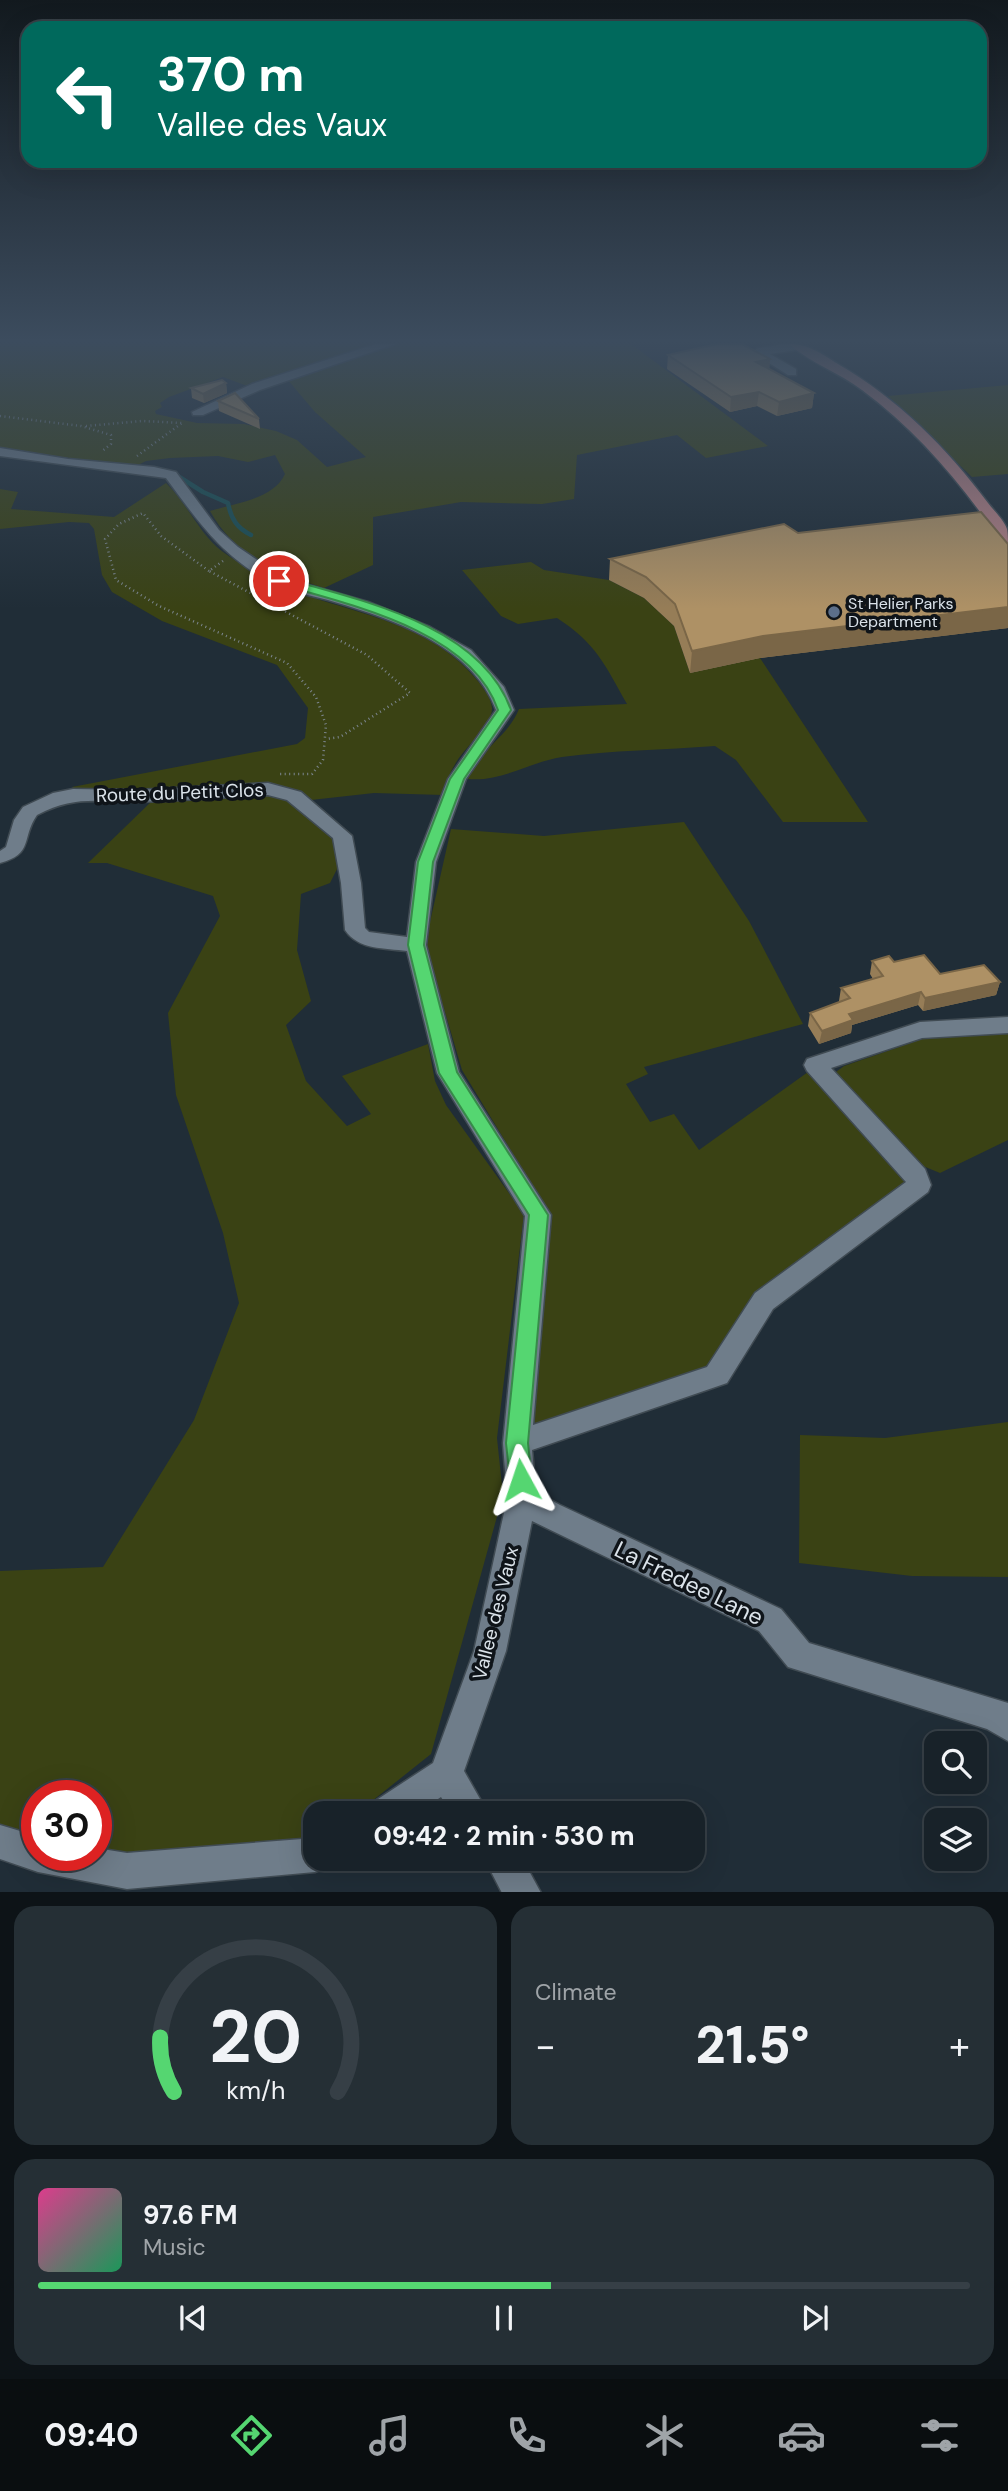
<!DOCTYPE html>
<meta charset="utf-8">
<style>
body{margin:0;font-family:"DM Sans",sans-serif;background:#252f35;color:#f1f3f6;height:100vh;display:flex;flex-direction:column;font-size:26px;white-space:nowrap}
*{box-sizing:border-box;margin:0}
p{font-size:23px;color:#9fa4a8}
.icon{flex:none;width:38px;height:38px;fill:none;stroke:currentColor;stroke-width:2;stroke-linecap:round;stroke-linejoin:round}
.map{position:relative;height:1892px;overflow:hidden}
.sheet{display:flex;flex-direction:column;gap:14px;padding:14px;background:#0d1317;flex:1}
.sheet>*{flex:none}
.banner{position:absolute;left:21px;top:21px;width:966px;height:147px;border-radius:21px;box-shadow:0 7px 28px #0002,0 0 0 2px #363f46;background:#00695c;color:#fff;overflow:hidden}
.buttons{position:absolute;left:924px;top:1731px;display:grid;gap:14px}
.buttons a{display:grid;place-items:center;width:63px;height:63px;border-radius:14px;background:#182229;box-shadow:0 7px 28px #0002,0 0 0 2px #363f46;font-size:35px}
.speed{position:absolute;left:21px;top:1780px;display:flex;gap:14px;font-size:35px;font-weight:700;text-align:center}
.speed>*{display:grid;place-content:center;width:91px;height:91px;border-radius:50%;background:#182229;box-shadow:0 7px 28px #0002,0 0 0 2px #363f46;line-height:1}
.speed .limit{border:10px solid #d22;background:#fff;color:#111}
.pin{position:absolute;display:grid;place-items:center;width:60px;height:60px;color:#fff;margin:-30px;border:4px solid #fff;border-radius:50%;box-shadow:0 2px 7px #0007}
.me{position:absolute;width:77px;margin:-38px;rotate:355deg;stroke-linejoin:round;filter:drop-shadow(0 0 5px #0008)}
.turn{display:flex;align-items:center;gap:24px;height:147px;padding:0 21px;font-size:32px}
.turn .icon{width:91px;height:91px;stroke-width:2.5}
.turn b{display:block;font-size:49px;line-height:60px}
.big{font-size:52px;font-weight:800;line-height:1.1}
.sheet .card{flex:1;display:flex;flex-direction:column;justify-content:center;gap:10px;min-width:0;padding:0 24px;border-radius:21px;background:#252f35}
.sheet .dial{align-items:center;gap:0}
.dial svg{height:182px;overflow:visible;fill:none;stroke:#363f46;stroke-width:7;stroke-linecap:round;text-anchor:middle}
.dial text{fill:#f1f3f6;stroke:none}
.song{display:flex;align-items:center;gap:21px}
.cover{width:84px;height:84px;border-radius:10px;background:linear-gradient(135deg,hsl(330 70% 55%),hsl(150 70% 35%))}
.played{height:7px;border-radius:4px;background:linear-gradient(90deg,#55d671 55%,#363f46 55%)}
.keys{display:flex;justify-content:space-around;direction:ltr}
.heat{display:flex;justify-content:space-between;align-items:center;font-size:38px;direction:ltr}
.sheet .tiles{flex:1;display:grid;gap:14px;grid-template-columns:1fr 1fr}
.card:last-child{grid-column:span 2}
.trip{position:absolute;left:303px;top:1801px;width:402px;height:70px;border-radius:21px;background:#182229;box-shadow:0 7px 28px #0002,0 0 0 2px #363f46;font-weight:800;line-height:70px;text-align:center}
.menu{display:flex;height:112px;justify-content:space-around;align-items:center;background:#0a0e10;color:#9fa4a8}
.menu .icon{width:49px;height:49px}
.menu .on{color:#55d671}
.menu b{font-size:32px;color:#f1f3f6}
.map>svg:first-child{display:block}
.green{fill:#3a4214}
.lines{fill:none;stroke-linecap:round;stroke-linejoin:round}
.stream{stroke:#194f54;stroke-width:4.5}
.street-casing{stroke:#404b53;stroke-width:3}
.primary-casing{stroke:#404b53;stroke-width:3}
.path{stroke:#7d8790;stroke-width:2.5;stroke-dasharray:1 3.5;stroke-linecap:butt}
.street{fill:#6f7d8a;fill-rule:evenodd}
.primary{fill:#b27f83;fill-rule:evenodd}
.wall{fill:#967d57}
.shaded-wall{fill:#7a6647}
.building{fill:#ae9165;stroke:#7a6647;stroke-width:2}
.route{fill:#55d671;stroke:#378b49;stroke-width:2}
.service-dot{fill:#5c6f8a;stroke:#0f1419;stroke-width:2.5}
.labels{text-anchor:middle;stroke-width:7;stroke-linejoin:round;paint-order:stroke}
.far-poi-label{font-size:16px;fill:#dbe3ea;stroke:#0f1419;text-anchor:start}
.street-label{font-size:19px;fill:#dbe3ea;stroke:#0f1419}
.near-street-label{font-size:23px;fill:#dbe3ea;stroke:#0f1419}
</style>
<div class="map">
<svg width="1008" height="1893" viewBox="0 0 1008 1893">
<rect width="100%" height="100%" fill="#202d37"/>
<path class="green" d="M 0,344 L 382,344 L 250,387 L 223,377 L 169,397 L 160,403 L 162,407 L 155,411 L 156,414 L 197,423 L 244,424 L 276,431 L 297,440 L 327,467 L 366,457 L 315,412 L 287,379 L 395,344 L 631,344 L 768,446 L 706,458 L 677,435 L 577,455 L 574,499 L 542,504 L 461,502 L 373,517 L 373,565 L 324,588 C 278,574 234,555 210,511 C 235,503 274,499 285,474 L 275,455 L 248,462 L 218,456 L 170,458 L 146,461 L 138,465 L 94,462 L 0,447 Z
M 1008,385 L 1008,474 L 972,477 L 888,396 Z
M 166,483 C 188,504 199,534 223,552 C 243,566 266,580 288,589 C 354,614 430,622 477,680 C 484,689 491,697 492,708 C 493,723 465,748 457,761 C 450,772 446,782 444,795 L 374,793 L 311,800 L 302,791 L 269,783 L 141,792 L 76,791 L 72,787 L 297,744 L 305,738 L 308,708 L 277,665 L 162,621 L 112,592 L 102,575 L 94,529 L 89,523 L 69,522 L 0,529 L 0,489 L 18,492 L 11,509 L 114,517 Z
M 531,562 L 544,570 L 609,580 L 644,598 L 674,626 L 690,673 L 760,658 L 868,822 L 783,822 L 736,760 L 715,746 C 664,750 612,750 562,757 C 530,762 502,782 468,779 C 480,748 508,737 519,709 L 627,704 C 605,665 596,643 557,618 L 518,624 L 501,616 L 462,570 Z
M 267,792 L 288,798 L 335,838 L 339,865 L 330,883 L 301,894 L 297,950 L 311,1001 L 286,1025 L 306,1081 L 347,1126 L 371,1114 L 342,1076 L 428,1044 L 435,1081 L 446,1105 L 524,1214 L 497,1438 L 503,1495 L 431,1754 L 357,1813 L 315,1813 L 315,1842 L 131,1854 L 96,1849 L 96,1796 L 37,1796 L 37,1838 L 0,1826 L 0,1571 L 103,1567 L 194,1420 L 239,1303 L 223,1233 L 176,1095 L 168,1013 L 220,916 L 213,896 L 107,863 L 88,863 L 154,799 Z
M 684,822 L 749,921 L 803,1024 L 644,1067 L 648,1074 L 626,1084 L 650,1122 L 674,1114 L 699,1150 L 808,1072 L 908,1184 L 708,1368 L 528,1431 L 550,1215 L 462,1070 L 425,944 L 451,829 L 544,836 Z
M 1008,1031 L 1008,1140 L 940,1173 L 918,1164 L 832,1075 L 844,1066 L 940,1033 Z
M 1008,1422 L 1008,1577 L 912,1576 L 799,1563 L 800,1435 L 885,1438 Z"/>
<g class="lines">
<path class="stream" d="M 173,473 L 203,492 L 228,503 C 231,519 237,528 251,535"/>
<defs>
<path id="street" d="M 376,344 L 395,344 L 260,390 L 203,415 L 193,415 L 192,412 L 252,384 Z
M 784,344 L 803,346 L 797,350 L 770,354 L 796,369 L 796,375 L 788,375 L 752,352 L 758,348 Z
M 0,448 L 68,459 L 154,467 L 176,472 L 219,530 L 238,547 L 284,578 L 368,602 L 430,627 L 471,650 L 504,687 L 514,710 L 466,779 L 436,862 L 426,945 L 459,1072 L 551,1215 L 533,1425 L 707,1367 L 755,1293 L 906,1182 L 807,1071 L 804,1065 L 807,1059 L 920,1022 L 1008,1017 L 1008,1033 L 922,1038 L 831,1068 L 925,1169 L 931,1185 L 928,1192 L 773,1309 L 727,1383 L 532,1450 L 536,1492 L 560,1505 L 781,1609 L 809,1643 L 1008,1703 L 1008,1741 L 987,1729 L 788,1667 L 759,1631 L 532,1521 L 506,1651 L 464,1771 L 488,1813 L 451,1813 L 441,1797 L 417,1813 L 370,1813 L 375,1801 L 433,1763 L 474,1651 L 507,1499 L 503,1443 L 525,1216 L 437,1073 L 407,951 C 385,948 358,950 345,930 L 341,883 L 333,838 L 287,800 L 268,795 C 224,797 181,801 137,802 C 97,802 75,795 37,815 C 21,838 34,854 0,863 L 0,851 L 6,847 L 14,820 L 23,807 L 53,793 L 73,789 L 137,790 L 268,783 L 301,792 L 352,836 L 361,883 L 365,928 L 369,932 L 407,937 L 416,862 L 448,779 L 496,710 C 472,644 389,618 328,600 C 310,595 287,592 271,583 C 220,554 200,524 166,478 L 0,456 Z
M 0,1825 L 37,1836 L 37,1855 L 96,1855 L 96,1848 L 127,1853 L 315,1838 L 315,1858 L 331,1858 L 327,1867 L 315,1872 L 127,1889 L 38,1872 L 0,1859 Z
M 484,1858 L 522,1858 L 541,1893 L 502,1893 Z"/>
<path id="primary" d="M 789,344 C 809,344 822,354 838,364 C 898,399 947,448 988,503 C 994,511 1004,520 1007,529 C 1008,534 1008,541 1008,545 L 1003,544 C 963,486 919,432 862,390 C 840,373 810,363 789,344 Z"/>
</defs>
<use href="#street" class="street-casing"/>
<use href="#primary" class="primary-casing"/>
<path class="path" d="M 0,416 L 81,426 L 111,435 L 111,444 L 101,452
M 86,426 L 142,421 L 182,423
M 137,456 L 182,423
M 223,561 L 209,571 L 367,655 L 410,693 L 340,737 L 326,739
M 209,571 L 161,536 L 143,513 L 119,524 L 105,539 L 116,580 L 159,606 L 287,663 L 316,697 L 326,725 L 323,760 L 312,774 L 277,774"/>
<use href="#street" class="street"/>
<use href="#primary" class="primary"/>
</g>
<path class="wall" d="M 668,355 L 770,359 L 769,369 L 814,393 L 812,408 L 777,416 L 757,406 L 730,412 L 667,369 Z
M 226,383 L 227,393 L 204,403 L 192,398 L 191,388 Z
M 218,401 L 259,419 L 260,429 L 219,411 Z
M 798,533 L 1008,544 L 1008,628 L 760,658 L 690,673 L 674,626 L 644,598 L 609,580 L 610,559 Z
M 872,961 L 894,962 L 940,974 L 1000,982 L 996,995 L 923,1011 L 918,1005 L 852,1025 L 851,1033 L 819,1044 L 808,1026 L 810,1013 L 840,1002 L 839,1001 L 841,988 L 873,979 L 870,974 Z"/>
<path class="shaded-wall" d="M 770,359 L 769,373 L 756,362 Z
M 226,383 L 227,393 L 204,403 L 203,394 Z
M 759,392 L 757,406 L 730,412 L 731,397 Z
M 814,393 L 812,408 L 777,416 L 779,402 Z
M 1008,607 L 1008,628 L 760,658 L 690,673 L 692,651 L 763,636 Z
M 1000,982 L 996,995 L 923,1011 L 925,998 Z
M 921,992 L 918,1005 L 852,1025 L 851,1033 L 819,1044 L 822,1031 L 849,1014 Z"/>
<path class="building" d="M 717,344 L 742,344 L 770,359 L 756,362 L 814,393 L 779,402 L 759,392 L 731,397 L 668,355 Z
M 222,380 L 226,383 L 203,394 L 191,388 Z
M 235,393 L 259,419 L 218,401 Z
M 981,512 L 1008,544 L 1008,607 L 763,636 L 692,651 L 675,604 L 646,577 L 610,559 L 784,524 L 798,533 Z
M 924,955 L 940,974 L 984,965 L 1000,982 L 925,998 L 921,992 L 849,1014 L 853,1020 L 822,1031 L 810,1013 L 850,998 L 841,988 L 883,976 L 872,961 L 889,956 L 894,962 Z"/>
<linearGradient id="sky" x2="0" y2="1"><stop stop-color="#12191e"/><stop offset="0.56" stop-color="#3c4c5e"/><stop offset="1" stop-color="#3c4c5e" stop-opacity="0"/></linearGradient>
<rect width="1008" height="609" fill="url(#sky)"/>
<path class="route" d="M 275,578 L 283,578 C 360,600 481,625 511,710 L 464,779 L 433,862 L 424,945 L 457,1072 L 548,1215 L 528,1443 L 532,1480 L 528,1487 L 521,1490 L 513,1487 L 510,1480 L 506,1443 L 529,1215 L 439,1073 L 408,945 L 418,862 L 450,779 L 498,710 C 471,630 347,604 275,583 Z"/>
<circle class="service-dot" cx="834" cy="612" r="7"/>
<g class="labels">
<g class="far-poi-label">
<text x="848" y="609">St Helier Parks<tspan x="848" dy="18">Department</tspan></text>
</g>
<g class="street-label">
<text transform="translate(180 792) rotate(-2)" y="7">Route du Petit Clos</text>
<text transform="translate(495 1613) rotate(-76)" y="7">Vallee des Vaux</text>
</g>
<g class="near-street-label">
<text transform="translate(689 1583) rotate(26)" y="8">La Fredee Lane</text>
</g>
</g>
</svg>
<div class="buttons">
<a><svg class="icon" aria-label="search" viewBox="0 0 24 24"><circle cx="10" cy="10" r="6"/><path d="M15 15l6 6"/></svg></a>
<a><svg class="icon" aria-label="layers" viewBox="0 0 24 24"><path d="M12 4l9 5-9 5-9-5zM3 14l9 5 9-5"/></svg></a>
</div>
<div class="speed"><div class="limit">30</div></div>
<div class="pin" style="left:279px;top:581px;background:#d93025"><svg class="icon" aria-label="arrive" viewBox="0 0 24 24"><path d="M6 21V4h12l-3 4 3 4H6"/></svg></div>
<svg class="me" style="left:521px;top:1480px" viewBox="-20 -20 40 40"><path d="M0-17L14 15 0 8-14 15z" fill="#55d671" stroke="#fff" stroke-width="4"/></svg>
<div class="trip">09:42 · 2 min · 530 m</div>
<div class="banner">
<div class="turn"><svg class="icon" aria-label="left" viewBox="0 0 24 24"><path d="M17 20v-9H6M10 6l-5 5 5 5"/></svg><div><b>370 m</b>Vallee des Vaux</div></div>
</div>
</div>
<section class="sheet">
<div class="tiles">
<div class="card dial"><svg viewBox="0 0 100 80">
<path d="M14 69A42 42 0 1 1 86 69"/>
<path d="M14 69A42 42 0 0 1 8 45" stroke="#55d671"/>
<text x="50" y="56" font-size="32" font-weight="700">20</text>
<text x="50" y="72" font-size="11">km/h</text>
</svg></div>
<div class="card"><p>Climate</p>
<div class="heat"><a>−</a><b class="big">21.5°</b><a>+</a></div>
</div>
<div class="card">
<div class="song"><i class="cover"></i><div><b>97.6 FM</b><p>Music</p></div></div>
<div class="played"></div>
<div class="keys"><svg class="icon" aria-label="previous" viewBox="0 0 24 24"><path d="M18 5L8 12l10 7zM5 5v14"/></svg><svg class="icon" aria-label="pause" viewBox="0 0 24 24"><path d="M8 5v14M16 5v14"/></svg><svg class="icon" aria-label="next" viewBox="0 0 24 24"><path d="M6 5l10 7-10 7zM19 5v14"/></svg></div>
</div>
</div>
</section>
<nav class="menu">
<b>09:40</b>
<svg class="icon on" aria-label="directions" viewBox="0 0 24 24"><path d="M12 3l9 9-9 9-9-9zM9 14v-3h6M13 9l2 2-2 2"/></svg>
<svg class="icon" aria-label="music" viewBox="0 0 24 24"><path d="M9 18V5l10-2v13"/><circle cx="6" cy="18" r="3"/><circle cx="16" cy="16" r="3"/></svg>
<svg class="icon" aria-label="phone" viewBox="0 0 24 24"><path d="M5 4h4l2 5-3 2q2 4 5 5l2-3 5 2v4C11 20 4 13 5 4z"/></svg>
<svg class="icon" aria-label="climate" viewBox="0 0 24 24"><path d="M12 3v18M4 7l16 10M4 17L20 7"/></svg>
<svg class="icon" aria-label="car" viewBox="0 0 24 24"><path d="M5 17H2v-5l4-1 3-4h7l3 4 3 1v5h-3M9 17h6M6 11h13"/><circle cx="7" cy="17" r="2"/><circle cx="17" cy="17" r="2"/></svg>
<svg class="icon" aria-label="filters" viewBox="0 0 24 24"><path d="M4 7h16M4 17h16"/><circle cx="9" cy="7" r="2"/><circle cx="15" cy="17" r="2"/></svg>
</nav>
